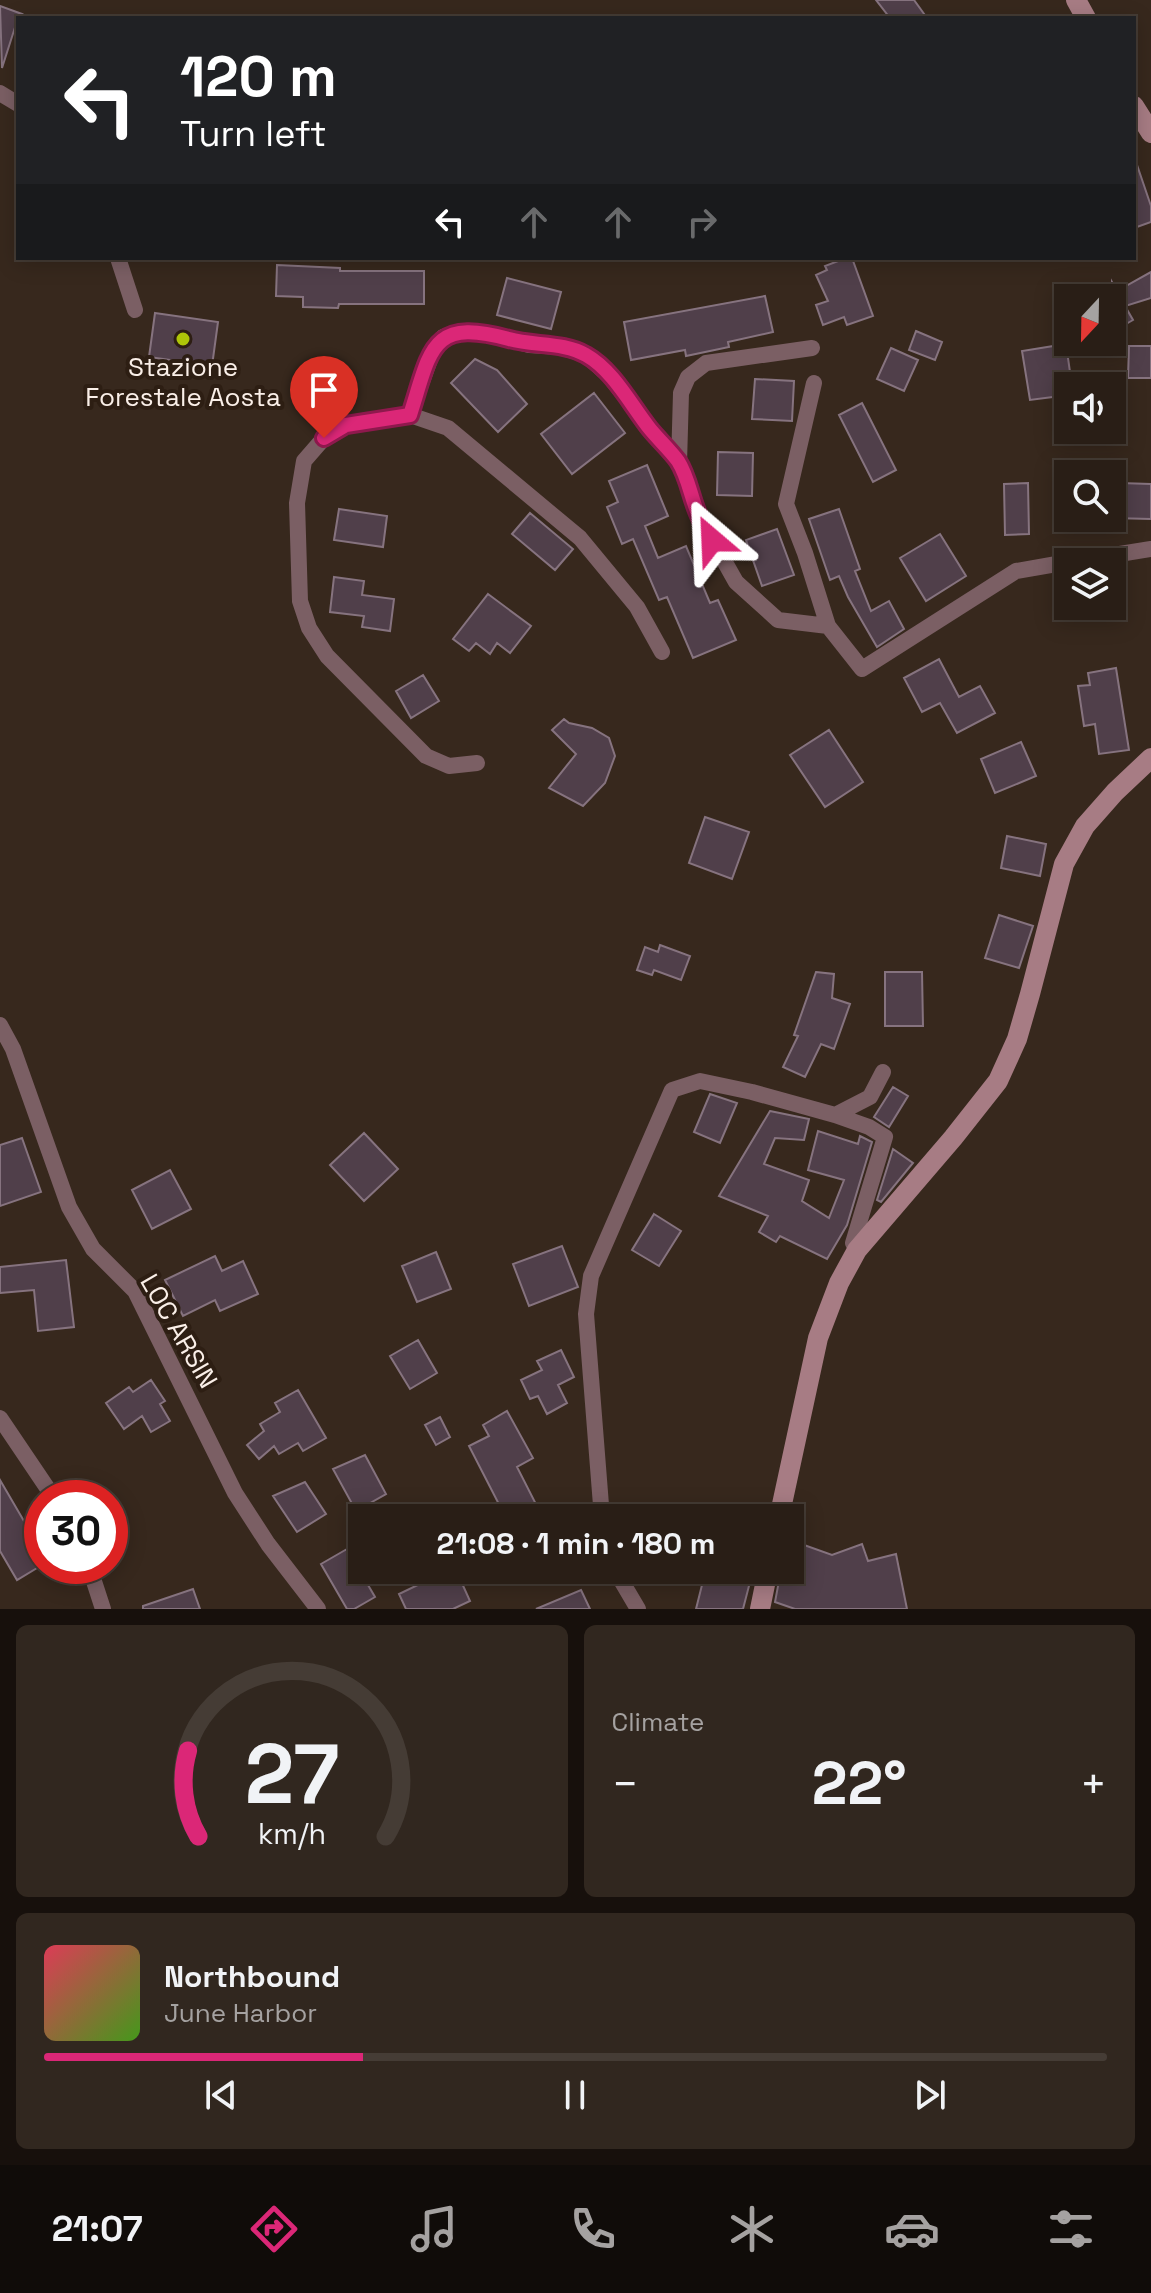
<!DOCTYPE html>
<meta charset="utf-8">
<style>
body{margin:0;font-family:"Space Grotesk",sans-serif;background:#31271f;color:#f1f3f6;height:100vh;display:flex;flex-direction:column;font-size:30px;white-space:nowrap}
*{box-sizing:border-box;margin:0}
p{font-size:26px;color:#a5a2a1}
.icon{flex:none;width:44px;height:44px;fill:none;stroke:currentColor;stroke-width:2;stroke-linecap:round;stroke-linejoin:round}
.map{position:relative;height:1609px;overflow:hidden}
.drawer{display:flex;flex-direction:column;gap:16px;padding:16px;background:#17100c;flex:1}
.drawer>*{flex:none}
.top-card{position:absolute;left:16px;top:16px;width:1120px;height:244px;border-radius:0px;box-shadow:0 4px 20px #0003,0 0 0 2px #453c35;background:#202124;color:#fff;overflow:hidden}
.needle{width:52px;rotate:202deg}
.fabs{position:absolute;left:1054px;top:284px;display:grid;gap:16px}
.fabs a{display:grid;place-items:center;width:72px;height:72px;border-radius:0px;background:#291e16;box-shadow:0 4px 20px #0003,0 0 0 2px #453c35;font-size:40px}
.speed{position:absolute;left:24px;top:1480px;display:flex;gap:16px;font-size:40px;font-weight:700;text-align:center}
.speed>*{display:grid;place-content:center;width:104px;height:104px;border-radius:50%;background:#291e16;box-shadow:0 4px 20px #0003,0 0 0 2px #453c35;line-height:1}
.speed .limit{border:12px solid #d22;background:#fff;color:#111}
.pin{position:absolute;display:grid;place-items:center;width:68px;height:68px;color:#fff;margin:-82px -34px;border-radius:50% 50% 50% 0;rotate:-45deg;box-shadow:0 0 8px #0007}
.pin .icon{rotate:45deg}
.me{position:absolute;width:88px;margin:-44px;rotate:334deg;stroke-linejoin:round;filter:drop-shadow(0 0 6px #0008)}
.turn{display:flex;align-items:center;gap:28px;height:168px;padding:0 32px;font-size:36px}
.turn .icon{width:104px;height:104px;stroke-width:2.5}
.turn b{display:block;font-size:56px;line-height:68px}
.lanes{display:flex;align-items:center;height:76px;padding:0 32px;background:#0003;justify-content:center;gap:40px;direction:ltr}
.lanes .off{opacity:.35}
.big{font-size:60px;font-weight:700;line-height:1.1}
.drawer .tile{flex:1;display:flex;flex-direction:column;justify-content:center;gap:12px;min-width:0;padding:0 28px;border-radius:12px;background:#31271f}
.drawer .dial{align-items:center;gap:0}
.dial svg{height:208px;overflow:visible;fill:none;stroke:#453c35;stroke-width:7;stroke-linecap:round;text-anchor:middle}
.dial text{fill:#f1f3f6;stroke:none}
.song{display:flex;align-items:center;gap:24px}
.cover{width:96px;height:96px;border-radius:12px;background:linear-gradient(135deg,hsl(350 70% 55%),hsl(100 70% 35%))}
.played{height:8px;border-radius:4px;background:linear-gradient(90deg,#db2777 30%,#453c35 30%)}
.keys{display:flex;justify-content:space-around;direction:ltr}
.heat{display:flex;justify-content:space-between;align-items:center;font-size:44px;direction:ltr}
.drawer .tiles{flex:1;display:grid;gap:16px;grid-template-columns:1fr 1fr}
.tile:last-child{grid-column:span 2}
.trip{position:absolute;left:348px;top:1504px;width:456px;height:80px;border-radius:0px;background:#291e16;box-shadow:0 4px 20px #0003,0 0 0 2px #453c35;font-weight:700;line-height:80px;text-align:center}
.tabs{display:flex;height:128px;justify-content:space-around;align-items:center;background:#100c09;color:#a5a2a1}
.tabs .icon{width:56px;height:56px}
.tabs .current{color:#db2777}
.tabs b{font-size:36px;color:#f1f3f6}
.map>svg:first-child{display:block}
.building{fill:#503f4a;stroke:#86737f;stroke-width:2}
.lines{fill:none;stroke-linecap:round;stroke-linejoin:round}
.minor{stroke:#7b5f64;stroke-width:16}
.secondary{stroke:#a77c84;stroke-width:20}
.route-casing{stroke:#8e194d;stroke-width:20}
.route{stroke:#db2777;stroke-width:14}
.poi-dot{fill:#aec508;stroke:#2d1e13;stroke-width:3}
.labels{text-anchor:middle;stroke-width:8;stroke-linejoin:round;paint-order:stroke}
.poi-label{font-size:26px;fill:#faefe8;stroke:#2d1e13}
.street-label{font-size:26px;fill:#faefe8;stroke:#2d1e13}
</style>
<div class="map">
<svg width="1151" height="1609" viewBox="0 0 1151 1609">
<rect width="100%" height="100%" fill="#37281d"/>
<path class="building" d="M 876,0 L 914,0 L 927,18 L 890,18 Z
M 0,6 L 22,14 L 18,18 L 2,68 Z
M 1134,165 L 1137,165 L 1151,206 L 1151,222 L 1134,228 Z
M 846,258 L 852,258 L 873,316 L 847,325 L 844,317 L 823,325 L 816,305 L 828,301 L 816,275 L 827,270 L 825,266 Z
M 277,265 L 340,268 L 340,271 L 424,271 L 424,304 L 339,304 L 338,308 L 303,307 L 303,297 L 276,296 Z
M 1151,272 L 1151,298 L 1125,306 L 1133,320 L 1112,332 L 1112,282 L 1117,291 Z
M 507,278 L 561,292 L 551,329 L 497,315 Z
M 765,296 L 773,332 L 728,342 L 729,347 L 686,356 L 685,350 L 631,360 L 624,322 Z
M 155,313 L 218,322 L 212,366 L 149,357 Z
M 916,331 L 942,342 L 935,360 L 909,350 Z
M 1066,344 L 1072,386 L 1068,386 L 1068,395 L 1030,400 L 1022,351 Z
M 1129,346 L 1151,346 L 1151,378 L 1128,378 Z
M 891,348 L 918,360 L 904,391 L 877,379 Z
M 475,359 L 497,370 L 527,404 L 498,432 L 451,383 Z
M 755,379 L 794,381 L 792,421 L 752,419 Z
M 594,393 L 625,433 L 572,474 L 541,434 Z
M 862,403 L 896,470 L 873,482 L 839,415 Z
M 718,452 L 753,453 L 752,496 L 717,495 Z
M 647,465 L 668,516 L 645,526 L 658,558 L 686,546 L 710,603 L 718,600 L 736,640 L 693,658 L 667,597 L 659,600 L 633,539 L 622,544 L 607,507 L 618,502 L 609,481 Z
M 1028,483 L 1029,534 L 1005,535 L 1004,484 Z
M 1120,483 L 1151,484 L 1151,519 L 1112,518 L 1112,502 L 1120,502 Z
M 339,509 L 387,516 L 383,547 L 334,540 Z
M 839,509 L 860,569 L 855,571 L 871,611 L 889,601 L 904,629 L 877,647 L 848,597 L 839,576 L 830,580 L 809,519 Z
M 530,513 L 573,549 L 555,570 L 512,534 Z
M 777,529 L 794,575 L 762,586 L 746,540 Z
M 940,534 L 966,576 L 926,601 L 900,558 Z
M 334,577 L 364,581 L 362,595 L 394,599 L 390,631 L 362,627 L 364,616 L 330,612 Z
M 488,594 L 531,626 L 510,653 L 497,643 L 490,654 L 476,643 L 469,651 L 453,639 Z
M 939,659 L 959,697 L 980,686 L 995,713 L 957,733 L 940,703 L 922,712 L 904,678 Z
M 1116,668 L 1129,750 L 1099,754 L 1095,724 L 1084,726 L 1078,686 L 1090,685 L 1088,673 Z
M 423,675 L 439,701 L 411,718 L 396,691 Z
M 564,719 L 569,723 L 592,728 L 609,738 L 615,756 L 605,783 L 583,806 L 549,788 L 576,754 L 552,730 Z
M 829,730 L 863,782 L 825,807 L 790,755 Z
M 1021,742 L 1036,776 L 995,793 L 981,759 Z
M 705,817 L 749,832 L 732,879 L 689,863 Z
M 1007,836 L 1046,844 L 1040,876 L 1001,868 Z
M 999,915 L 1033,926 L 1019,968 L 985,958 Z
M 660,945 L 690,956 L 681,980 L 654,970 L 652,975 L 637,970 L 645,947 L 658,952 Z
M 816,972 L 834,974 L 832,998 L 850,1004 L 834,1049 L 821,1044 L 805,1077 L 783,1067 L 798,1036 L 794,1035 Z
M 885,972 L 922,972 L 923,1026 L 885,1026 Z
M 893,1087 L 908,1096 L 889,1127 L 874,1117 Z
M 710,1094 L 737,1103 L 720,1143 L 694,1132 Z
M 770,1111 L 809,1119 L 804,1140 L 775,1138 L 764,1164 L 809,1180 L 802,1201 L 829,1218 L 844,1180 L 808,1170 L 818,1131 L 858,1144 L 860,1136 L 872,1142 L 847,1225 L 827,1259 L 780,1236 L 776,1242 L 759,1232 L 768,1216 L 719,1196 Z
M 364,1133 L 398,1169 L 364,1201 L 330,1165 Z
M 22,1138 L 41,1192 L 0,1206 L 0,1145 Z
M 893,1149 L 913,1163 L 881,1202 L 877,1200 Z
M 170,1170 L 191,1209 L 152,1229 L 132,1190 Z
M 654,1214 L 681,1231 L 659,1266 L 632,1250 Z
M 562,1246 L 578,1287 L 529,1306 L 513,1264 Z
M 436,1252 L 451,1289 L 417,1302 L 402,1266 Z
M 215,1256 L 222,1271 L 243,1261 L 258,1294 L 220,1311 L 215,1300 L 183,1316 L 165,1280 Z
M 66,1260 L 74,1327 L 38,1331 L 34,1290 L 0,1293 L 0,1267 Z
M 418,1340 L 437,1373 L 410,1389 L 390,1356 Z
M 561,1350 L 574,1377 L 558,1385 L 567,1403 L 547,1414 L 538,1396 L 530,1399 L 521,1380 L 542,1370 L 537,1361 Z
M 151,1380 L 165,1401 L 160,1404 L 170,1421 L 151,1432 L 142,1416 L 124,1429 L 106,1403 L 129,1387 L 133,1392 Z
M 298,1390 L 326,1438 L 303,1451 L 298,1443 L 279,1454 L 274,1446 L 259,1459 L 247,1445 L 264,1431 L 260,1424 L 280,1412 L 275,1403 Z
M 507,1411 L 533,1458 L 517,1467 L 543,1518 L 506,1518 L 469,1446 L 489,1436 L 483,1425 Z
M 440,1417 L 450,1437 L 436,1445 L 425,1425 Z
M 365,1455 L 386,1494 L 356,1511 L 333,1469 Z
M 0,1480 L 42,1552 L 42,1565 L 17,1580 L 0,1551 Z
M 305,1482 L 326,1514 L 297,1532 L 273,1496 Z
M 790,1540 L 832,1555 L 862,1544 L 868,1561 L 896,1554 L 907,1609 L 795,1609 L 775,1602 L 781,1570 L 790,1570 Z
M 347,1549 L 375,1597 L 354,1609 L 347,1609 L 321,1564 Z
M 434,1570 L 456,1570 L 470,1601 L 453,1609 L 406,1609 L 399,1594 L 424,1582 L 421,1576 Z
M 704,1577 L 731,1584 L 733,1578 L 750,1582 L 743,1609 L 696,1609 Z
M 193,1589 L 200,1609 L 143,1609 L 143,1606 Z
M 581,1590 L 590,1609 L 536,1609 Z"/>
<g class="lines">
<path class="minor" d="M 0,93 L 18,104
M 118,258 L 135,310
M 814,383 L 786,504 L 805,553 L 828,626 L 862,669 L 1016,571 L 1068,562
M 410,415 L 448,428 L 580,538 L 637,607 L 662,652
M 679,463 L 681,393 L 688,377 L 706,363 L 812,348
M 1070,562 L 1151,549
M 477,763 L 449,766 L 426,756 L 327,656 L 309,628 L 300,601 L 297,503 L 304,461 L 324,438 L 346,425 L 410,415 L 433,351 L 443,337 L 462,331 L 486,333 L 529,345 L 560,347 L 586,355 L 608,375 L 679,463 L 700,518 L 736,582 L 778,620 L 828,626
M 0,1025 L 13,1049 L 69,1207 L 93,1249 L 135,1291 L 235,1493 L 268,1544 L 318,1609
M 835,1115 L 869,1127 L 885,1137 L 853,1243 L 857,1250
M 0,1418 L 54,1498
M 602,1518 L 586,1314 L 591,1276 L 672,1090 L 700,1081 L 752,1092 L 835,1115 L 870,1097 L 883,1072
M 89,1566 L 103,1609
M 615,1570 L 638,1609"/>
<path class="secondary" d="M 1076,0 L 1086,18
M 1134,106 L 1151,133
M 779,1518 L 818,1338 L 839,1283 L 857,1250 L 953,1138 L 998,1081 L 1017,1039 L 1030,994 L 1064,864 L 1085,826 L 1115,792 L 1151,758
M 760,1609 L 768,1570"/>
</g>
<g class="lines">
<defs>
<path id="route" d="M 324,438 L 346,425 L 410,415 C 431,350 430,317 509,339 C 533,346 564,342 586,355 C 613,370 631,405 650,429 C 659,440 670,450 678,461 C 689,478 691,500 700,518 C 703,526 708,533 712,540"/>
</defs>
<use href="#route" class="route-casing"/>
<use href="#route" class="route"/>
</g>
<circle class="poi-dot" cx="183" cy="339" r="8"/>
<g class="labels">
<g class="poi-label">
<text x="183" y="376">Stazione<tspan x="183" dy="30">Forestale Aosta</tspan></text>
</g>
<g class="street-label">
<text transform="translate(179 1331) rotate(60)" y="9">LOC ARSIN</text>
</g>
</g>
</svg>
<div class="fabs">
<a><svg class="needle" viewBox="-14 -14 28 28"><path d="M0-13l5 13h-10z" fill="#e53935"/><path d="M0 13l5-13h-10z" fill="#a5a2a1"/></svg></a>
<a><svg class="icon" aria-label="sound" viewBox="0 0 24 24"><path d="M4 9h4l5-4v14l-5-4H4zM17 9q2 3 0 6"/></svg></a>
<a><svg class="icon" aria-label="search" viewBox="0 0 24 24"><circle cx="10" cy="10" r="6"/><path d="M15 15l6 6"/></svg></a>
<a><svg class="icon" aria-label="layers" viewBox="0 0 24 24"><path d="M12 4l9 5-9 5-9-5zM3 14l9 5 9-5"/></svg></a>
</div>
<div class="speed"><div class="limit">30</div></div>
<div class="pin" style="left:324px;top:438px;background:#d93025"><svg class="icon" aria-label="arrive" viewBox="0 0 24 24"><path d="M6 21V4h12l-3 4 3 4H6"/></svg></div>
<svg class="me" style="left:712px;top:540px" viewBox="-20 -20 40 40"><path d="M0-17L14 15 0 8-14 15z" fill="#db2777" stroke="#fff" stroke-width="4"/></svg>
<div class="trip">21:08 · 1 min · 180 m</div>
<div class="top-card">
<div class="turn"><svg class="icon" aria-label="left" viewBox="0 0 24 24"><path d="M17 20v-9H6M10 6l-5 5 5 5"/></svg><div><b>120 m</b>Turn left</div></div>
<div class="lanes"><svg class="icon" aria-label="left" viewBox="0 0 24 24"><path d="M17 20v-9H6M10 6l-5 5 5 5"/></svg><svg class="icon off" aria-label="ahead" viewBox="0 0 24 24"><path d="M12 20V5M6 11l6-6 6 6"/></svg><svg class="icon off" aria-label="ahead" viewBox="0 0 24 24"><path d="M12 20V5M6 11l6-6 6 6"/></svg><svg class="icon off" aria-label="right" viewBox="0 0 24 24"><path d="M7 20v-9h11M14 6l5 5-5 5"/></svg></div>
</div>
</div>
<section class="drawer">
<div class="tiles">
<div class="tile dial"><svg viewBox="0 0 100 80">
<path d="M14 69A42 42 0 1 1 86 69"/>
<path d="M14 69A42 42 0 0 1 10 36" stroke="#db2777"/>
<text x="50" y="56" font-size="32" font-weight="700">27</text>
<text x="50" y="72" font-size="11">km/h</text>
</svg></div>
<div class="tile"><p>Climate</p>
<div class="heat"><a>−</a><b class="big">22°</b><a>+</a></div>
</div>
<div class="tile">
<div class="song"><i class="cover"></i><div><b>Northbound</b><p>June Harbor</p></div></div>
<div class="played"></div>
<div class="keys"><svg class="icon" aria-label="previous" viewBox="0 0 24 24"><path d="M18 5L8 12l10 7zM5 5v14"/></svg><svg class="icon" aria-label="pause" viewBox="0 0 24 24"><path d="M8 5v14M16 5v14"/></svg><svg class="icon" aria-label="next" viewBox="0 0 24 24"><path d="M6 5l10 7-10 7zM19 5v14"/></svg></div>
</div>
</div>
</section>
<nav class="tabs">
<b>21:07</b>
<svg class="icon current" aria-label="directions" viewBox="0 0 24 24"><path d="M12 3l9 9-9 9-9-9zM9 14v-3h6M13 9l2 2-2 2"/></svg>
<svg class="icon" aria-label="music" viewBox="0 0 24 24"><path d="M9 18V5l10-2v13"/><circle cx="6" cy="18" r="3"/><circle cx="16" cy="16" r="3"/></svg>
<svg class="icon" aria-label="phone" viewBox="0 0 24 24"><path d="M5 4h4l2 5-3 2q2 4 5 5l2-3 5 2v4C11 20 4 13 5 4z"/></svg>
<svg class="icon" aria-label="climate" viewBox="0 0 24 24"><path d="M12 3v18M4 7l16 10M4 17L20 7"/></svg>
<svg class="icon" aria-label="car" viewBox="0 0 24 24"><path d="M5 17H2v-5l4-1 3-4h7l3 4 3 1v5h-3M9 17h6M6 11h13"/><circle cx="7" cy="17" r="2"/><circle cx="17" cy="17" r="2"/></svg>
<svg class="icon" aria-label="filters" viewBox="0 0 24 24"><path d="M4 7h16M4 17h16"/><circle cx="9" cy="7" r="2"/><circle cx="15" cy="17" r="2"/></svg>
</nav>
